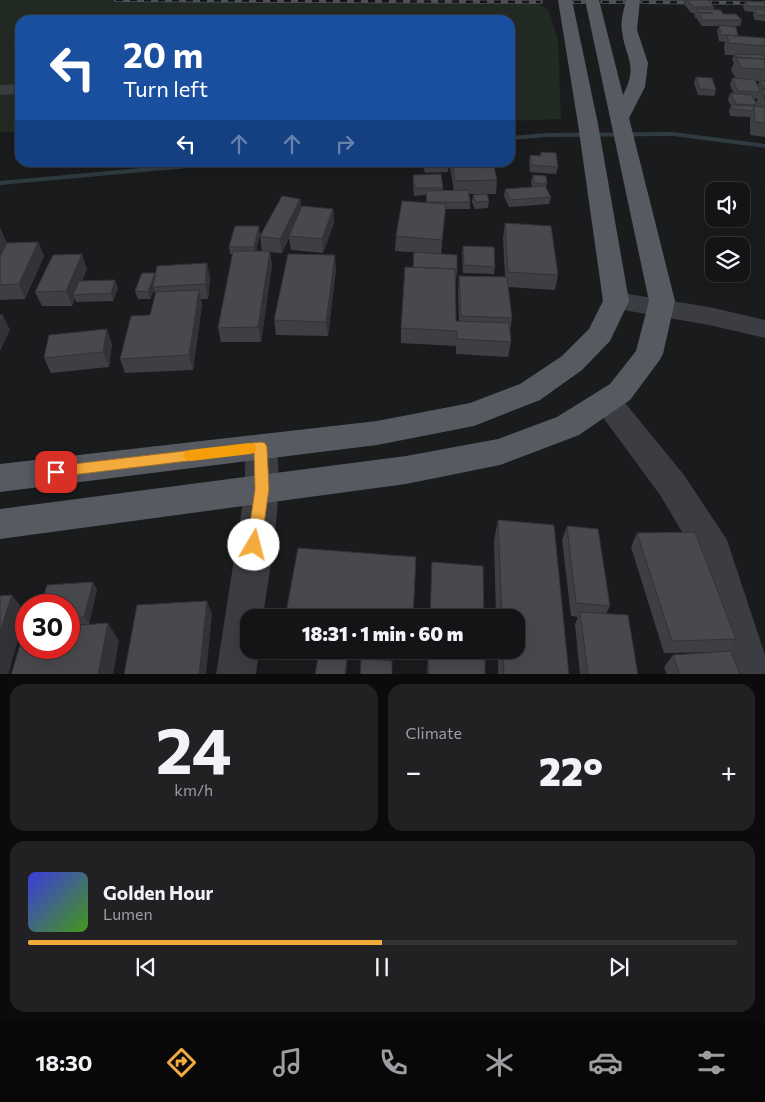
<!DOCTYPE html>
<meta charset="utf-8">
<style>
body{margin:0;font-family:Commissioner,sans-serif;background:#212123;color:#f1f3f6;height:100vh;display:flex;flex-direction:column;font-size:19px;white-space:nowrap}
*{box-sizing:border-box;margin:0}
p{font-size:16px;color:#9d9ea1}
.icon{flex:none;width:28px;height:28px;fill:none;stroke:currentColor;stroke-width:2;stroke-linecap:round;stroke-linejoin:round}
.map{position:relative;height:674px;overflow:hidden}
.details{display:flex;flex-direction:column;gap:10px;padding:10px;background:#0b0b0c;flex:1}
.details>*{flex:none}
.banner{position:absolute;left:15px;top:15px;width:500px;height:152px;border-radius:15px;box-shadow:0 5px 20px #0002,0 0 0 1px #333335;background:#1a4fa0;color:#fff;overflow:hidden}
.controls{position:absolute;left:705px;top:182px;display:grid;gap:10px}
.controls a{display:grid;place-items:center;width:45px;height:45px;border-radius:10px;background:#141416;box-shadow:0 5px 20px #0002,0 0 0 1px #333335;font-size:25px}
.speed{position:absolute;left:15px;top:594px;display:flex;gap:10px;font-size:25px;font-weight:700;text-align:center}
.speed>*{display:grid;place-content:center;width:65px;height:65px;border-radius:50%;background:#141416;box-shadow:0 5px 20px #0002,0 0 0 1px #333335;line-height:1}
.speed .limit{border:8px solid #d22;background:#fff;color:#111}
.pin{position:absolute;display:grid;place-items:center;width:42px;height:42px;color:#fff;margin:-21px;border-radius:10px;box-shadow:0 2px 8px #0006}
.me{position:absolute;width:55px;margin:-28px;rotate:8deg;stroke-linejoin:round;filter:drop-shadow(0 0 4px #0008)}
.turn{display:flex;align-items:center;gap:18px;height:105px;padding:0 25px;font-size:22px}
.turn .icon{width:65px;height:65px;stroke-width:2.5}
.turn b{display:block;font-size:35px;line-height:42px}
.lanes{display:flex;align-items:center;height:48px;padding:0 25px;background:#0003;justify-content:center;gap:25px;direction:ltr}
.lanes .off{opacity:.35}
.big{font-size:38px;font-weight:800;line-height:1.1}
.details .card{flex:1;display:flex;flex-direction:column;justify-content:center;gap:8px;min-width:0;padding:0 18px;border-radius:15px;background:#212123}
.details .dial{align-items:center;gap:0}
.dial b{font-size:65px;line-height:1}
.song{display:flex;align-items:center;gap:15px}
.cover{width:60px;height:60px;border-radius:8px;background:linear-gradient(135deg,hsl(240 70% 55%),hsl(100 70% 35%))}
.played{height:5px;border-radius:2px;background:linear-gradient(90deg,#f3ab3d 50%,#333335 50%)}
.keys{display:flex;justify-content:space-around;direction:ltr}
.heat{display:flex;justify-content:space-between;align-items:center;font-size:28px;direction:ltr}
.details .tiles{flex:1;display:grid;gap:10px;grid-template-columns:1fr 1fr}
.card:last-child{grid-column:span 2}
.trip{position:absolute;left:240px;top:609px;width:285px;height:50px;border-radius:15px;background:#141416;box-shadow:0 5px 20px #0002,0 0 0 1px #333335;font-weight:800;line-height:50px;text-align:center}
.dock{display:flex;height:80px;justify-content:space-around;align-items:center;background:#080809;color:#9d9ea1}
.dock .icon{width:35px;height:35px}
.dock .current{color:#f3ab3d}
.dock b{font-size:22px;color:#f1f3f6}
.map>svg:first-child{display:block}
.green{fill:#222b23}
.lines{fill:none;stroke-linecap:round;stroke-linejoin:round}
.stream{fill:#303b41;fill-rule:evenodd}
.minor{fill:#3b3d42;fill-rule:evenodd}
.major{fill:#575a61;fill-rule:evenodd}
.rail-casing{stroke:#4e5157;stroke-width:4}
.rail{stroke:#151518;stroke-width:2.5;stroke-dasharray:7;stroke-linecap:butt}
.wall{fill:#3d3f42;fill-rule:evenodd}
.shaded-wall{fill:#323336}
.building{fill:#47494d;stroke:#323336}
.route{fill:#f3ab3d;stroke:#9e6f28}
.slow{fill:#f59e0b}
</style>
<div class="map">
<svg width="765" height="675" viewBox="0 0 765 675">
<rect width="100%" height="100%" fill="#1a1b1d"/>
<path class="green" d="M 0,0 L 535,0 L 549,11 L 558,39 L 561,119 L 510,121 L 510,20 L 20,20 L 20,132 L 0,132 Z"/>
<g class="lines">
<path class="stream" d="M 673,132 L 765,144 L 765,148 L 673,136 L 548,137 L 510,140 L 510,136 L 548,133 Z
M 205,162 L 235,162 L 232,164 L 0,185 L 0,181 Z"/>
<path class="minor" d="M 20,84 L 20,94 L 0,95 L 0,85 Z
M 616,292 L 709,307 L 765,320 L 765,338 L 709,325 L 607,307 L 603,301 L 607,295 Z
M 606,390 L 617,393 L 684,475 L 727,540 L 765,655 L 765,675 L 730,675 L 697,557 L 660,495 L 591,401 L 595,393 Z
M 261,434 L 272,438 C 289,470 268,578 263,618 L 249,618 L 249,650 L 259,650 L 256,675 L 216,675 L 245,489 L 245,447 L 250,438 Z"/>
<path class="major" d="M 558,0 L 572,0 L 598,124 L 629,301 L 610,341 L 582,370 L 540,400 L 474,426 L 377,445 L 0,492 L 0,464 L 377,421 L 470,403 L 520,384 L 562,356 L 589,329 L 603,301 L 578,124 Z
M 585,0 L 599,0 L 623,95 C 639,65 625,58 622,31 C 620,22 624,9 626,0 L 640,0 L 637,30 L 648,63 L 645,87 L 629,118 L 675,301 L 663,354 L 659,361 L 630,400 L 579,435 L 500,465 L 406,484 L 0,539 L 0,509 L 406,456 L 498,439 L 557,417 L 610,384 L 636,351 L 649,301 Z"/>
<defs>
<path id="rail" d="M 116,0 L 541,2
M 574,2 L 584,2
M 602,2 L 624,2
M 642,2 L 765,3"/>
</defs>
<use href="#rail" class="rail-casing"/>
<use href="#rail" class="rail"/>
</g>
<path class="wall" d="M 685,0 L 708,0 L 714,7 L 713,10 L 742,20 L 740,26 L 734,26 L 738,36 L 765,38 L 765,137 L 750,135 L 750,117 L 730,116 L 729,111 L 731,106 L 728,100 L 730,93 L 734,94 L 730,85 L 732,78 L 736,79 L 731,70 L 734,62 L 732,60 L 734,55 L 725,55 L 724,47 L 725,42 L 719,41 L 717,31 L 719,26 L 702,26 L 697,19 L 697,18 L 695,18 L 694,14 L 695,13 L 691,13 L 684,4 ZM 755,81 L 759,81 L 758,86 ZM 754,98 L 758,99 L 756,102 L 757,105 Z
M 745,1 L 765,3 L 765,21 L 755,20 L 753,15 L 754,12 L 745,11 L 743,7 Z
M 696,77 L 716,90 L 714,96 L 698,95 L 694,83 Z
M 541,152 L 558,167 L 556,174 L 530,172 L 529,162 L 530,155 L 540,156 Z
M 448,162 L 449,165 L 448,172 L 425,173 L 422,163 Z
M 449,162 L 504,162 L 504,164 L 493,164 L 497,180 L 496,194 L 469,194 L 470,202 L 470,209 L 445,209 L 441,254 L 395,251 L 396,236 L 426,203 L 426,195 L 414,196 L 413,182 L 413,175 L 443,188 L 443,191 L 454,191 Z
M 533,175 L 547,184 L 546,188 L 551,197 L 549,204 L 509,207 L 504,196 L 505,189 L 532,187 L 531,182 Z
M 473,195 L 489,201 L 488,208 L 475,209 L 472,202 Z
M 300,199 L 301,208 L 333,209 L 334,223 L 323,253 L 291,250 L 289,238 L 282,253 L 270,252 L 272,265 L 261,342 L 221,342 L 218,328 L 233,254 L 230,254 L 229,247 L 260,234 L 256,251 L 262,251 L 260,236 Z
M 505,223 L 558,275 L 555,290 L 508,287 L 512,318 L 510,332 L 511,342 L 508,357 L 456,354 L 456,346 L 401,343 L 401,328 L 413,267 L 457,272 L 456,279 L 455,279 L 456,321 L 459,321 L 458,290 L 459,276 L 505,277 L 503,238 Z
M 0,228 L 7,244 L 38,242 L 44,256 L 25,299 L 0,300 Z
M 463,246 L 495,267 L 494,274 L 463,273 L 462,253 Z
M 87,269 L 82,281 L 118,288 L 113,301 L 76,302 L 75,298 L 72,306 L 42,306 L 35,292 Z
M 336,269 L 328,336 L 276,335 L 274,320 Z
M 142,273 L 210,277 L 208,299 L 201,299 L 202,305 L 193,370 L 125,373 L 120,359 L 150,315 L 155,294 L 154,290 L 150,299 L 138,299 L 135,291 Z
M 112,344 L 109,367 L 51,373 L 44,358 Z
M 498,520 L 569,675 L 498,675 L 498,650 L 516,650 L 516,618 L 496,618 L 494,540 Z
M 567,526 L 610,606 L 606,614 L 638,675 L 580,675 L 575,624 L 578,617 L 571,616 L 562,540 Z
M 637,533 L 736,639 L 726,652 L 740,675 L 667,675 L 664,667 L 673,655 L 724,652 L 664,653 L 631,547 Z
M 432,562 L 484,618 L 430,618 Z
M 97,589 L 89,624 L 69,625 L 69,605 Z
M 346,650 L 411,650 L 410,656 Z
M 428,650 L 485,650 L 485,675 L 427,675 Z"/>
<path class="shaded-wall" d="M 300,199 L 302,213 L 289,236 L 289,238 L 282,253 L 280,239 Z
M 333,209 L 334,223 L 323,253 L 322,239 Z
M 259,226 L 260,234 L 255,254 L 254,247 Z
M 0,228 L 9,248 L 0,266 Z
M 38,242 L 44,256 L 25,299 L 19,284 Z
M 270,251 L 272,265 L 261,342 L 258,327 Z
M 82,254 L 87,269 L 76,294 L 73,295 L 75,298 L 72,306 L 66,291 Z
M 335,255 L 336,269 L 328,336 L 326,322 Z
M 207,263 L 210,277 L 208,299 L 205,284 Z
M 155,273 L 157,281 L 153,287 L 154,290 L 150,299 L 148,292 Z
M 115,280 L 118,288 L 113,301 L 111,293 Z
M 199,290 L 202,305 L 193,370 L 189,355 Z
M 3,315 L 10,330 L 0,351 L 0,321 Z
M 107,329 L 112,344 L 109,367 L 103,352 Z
M 93,582 L 97,589 L 89,624 L 84,617 Z
M 12,595 L 26,613 L 8,675 L 0,675 L 0,632 Z
M 207,601 L 212,614 L 206,675 L 199,675 Z
M 108,623 L 119,641 L 113,675 L 98,675 Z
M 348,650 L 348,657 L 346,675 L 345,675 Z"/>
<path class="building" d="M 687,0 L 708,0 L 714,7 L 693,7 Z
M 745,1 L 765,2 L 765,7 L 747,6 Z
M 696,9 L 721,10 L 723,14 L 736,14 L 742,20 L 703,20 L 699,13 L 713,13 L 697,12 Z
M 755,9 L 765,10 L 765,15 L 757,15 Z
M 719,25 L 736,27 L 738,36 L 721,35 Z
M 727,35 L 765,38 L 765,46 L 729,43 Z
M 734,54 L 764,55 L 765,59 L 737,58 Z
M 736,57 L 765,59 L 765,69 L 741,68 Z
M 696,77 L 712,78 L 716,90 L 700,89 Z
M 732,78 L 755,80 L 760,91 L 760,92 L 738,91 Z
M 760,80 L 765,81 L 765,90 L 764,90 Z
M 761,89 L 765,90 L 765,100 Z
M 730,93 L 752,95 L 757,105 L 736,104 Z
M 731,105 L 754,106 L 752,111 L 733,109 Z
M 754,106 L 765,107 L 765,123 L 755,122 Z
M 541,152 L 556,153 L 558,167 L 531,165 L 530,155 L 541,156 Z
M 424,162 L 448,162 L 449,165 L 426,166 Z
M 452,162 L 493,162 L 497,180 L 455,181 Z
M 441,174 L 443,188 L 415,188 L 413,175 Z
M 533,175 L 546,176 L 547,184 L 534,183 Z
M 545,186 L 551,197 L 510,200 L 505,189 Z
M 468,190 L 470,202 L 427,202 L 426,191 Z
M 487,194 L 489,201 L 476,202 L 473,195 Z
M 282,196 L 300,199 L 280,239 L 260,236 Z
M 402,201 L 446,204 L 442,240 L 396,236 Z
M 302,206 L 333,209 L 322,239 L 289,236 Z
M 505,223 L 551,226 L 558,275 L 508,272 Z
M 235,226 L 259,226 L 254,247 L 229,247 Z
M 38,242 L 19,284 L 0,285 L 0,257 L 7,243 Z
M 463,246 L 494,247 L 495,267 L 464,265 Z
M 233,251 L 270,251 L 258,327 L 218,328 Z
M 414,252 L 457,255 L 457,272 L 455,272 L 455,269 L 413,267 Z
M 82,254 L 66,291 L 35,292 L 53,255 Z
M 288,254 L 335,255 L 326,322 L 274,320 Z
M 207,263 L 205,284 L 153,287 L 157,266 Z
M 405,267 L 455,269 L 456,321 L 509,323 L 511,342 L 457,339 L 457,331 L 401,328 Z
M 142,273 L 155,273 L 148,292 L 135,291 Z
M 459,276 L 507,277 L 512,318 L 461,316 Z
M 115,280 L 111,293 L 73,295 L 79,281 Z
M 199,290 L 189,355 L 120,359 L 131,316 L 150,315 L 156,292 Z
M 0,315 L 3,315 L 0,321 Z
M 107,329 L 103,352 L 44,358 L 49,335 Z
M 498,520 L 554,525 L 569,675 L 504,675 L 503,650 L 516,650 L 516,618 L 502,618 Z
M 567,526 L 598,529 L 610,606 L 576,603 Z
M 695,532 L 736,639 L 672,641 L 637,533 Z
M 298,548 L 416,557 L 413,618 L 285,618 Z
M 432,562 L 483,566 L 484,618 L 430,618 Z
M 93,582 L 84,617 L 69,618 L 69,605 L 41,605 L 47,585 Z
M 12,595 L 0,632 L 0,596 Z
M 207,601 L 199,675 L 124,675 L 137,605 Z
M 580,612 L 628,615 L 638,675 L 588,675 Z
M 108,623 L 98,675 L 11,675 L 25,628 L 26,628 L 26,648 L 69,648 L 69,626 Z
M 319,650 L 348,650 L 345,675 L 315,675 Z
M 429,650 L 485,650 L 485,675 L 428,675 Z
M 731,651 L 740,675 L 680,675 L 673,655 Z
M 361,659 L 392,661 L 392,675 L 360,675 Z"/>
<path class="route" d="M 261,442 L 265,443 L 267,447 L 269,489 L 261,545 L 259,550 L 254,552 L 249,550 L 247,545 L 255,489 L 254,453 L 56,477 L 51,475 L 49,472 L 51,468 L 56,466 Z"/>
<path class="slow" d="M 250,443 L 255,445 L 257,448 L 255,452 L 250,454 L 190,461 L 185,459 L 183,456 L 185,452 L 190,450 Z"/>
</svg>
<div class="controls">
<a><svg class="icon" aria-label="sound" viewBox="0 0 24 24"><path d="M4 9h4l5-4v14l-5-4H4zM17 9q2 3 0 6"/></svg></a>
<a><svg class="icon" aria-label="layers" viewBox="0 0 24 24"><path d="M12 4l9 5-9 5-9-5zM3 14l9 5 9-5"/></svg></a>
</div>
<div class="speed"><div class="limit">30</div></div>
<div class="pin" style="left:56px;top:472px;background:#d93025"><svg class="icon" aria-label="arrive" viewBox="0 0 24 24"><path d="M6 21V4h12l-3 4 3 4H6"/></svg></div>
<svg class="me" style="left:254px;top:545px" viewBox="-20 -20 40 40"><circle r="19" fill="#fff"/><path d="M0-13L10 11 0 6-10 11z" fill="#f3ab3d"/></svg>
<div class="trip">18:31 · 1 min · 60 m</div>
<div class="banner">
<div class="turn"><svg class="icon" aria-label="left" viewBox="0 0 24 24"><path d="M17 20v-9H6M10 6l-5 5 5 5"/></svg><div><b>20 m</b>Turn left</div></div>
<div class="lanes"><svg class="icon" aria-label="left" viewBox="0 0 24 24"><path d="M17 20v-9H6M10 6l-5 5 5 5"/></svg><svg class="icon off" aria-label="ahead" viewBox="0 0 24 24"><path d="M12 20V5M6 11l6-6 6 6"/></svg><svg class="icon off" aria-label="ahead" viewBox="0 0 24 24"><path d="M12 20V5M6 11l6-6 6 6"/></svg><svg class="icon off" aria-label="right" viewBox="0 0 24 24"><path d="M7 20v-9h11M14 6l5 5-5 5"/></svg></div>
</div>
</div>
<section class="details">
<div class="tiles">
<div class="card dial"><b>24</b><p>km/h</p></div>
<div class="card"><p>Climate</p>
<div class="heat"><a>−</a><b class="big">22°</b><a>+</a></div>
</div>
<div class="card">
<div class="song"><i class="cover"></i><div><b>Golden Hour</b><p>Lumen</p></div></div>
<div class="played"></div>
<div class="keys"><svg class="icon" aria-label="previous" viewBox="0 0 24 24"><path d="M18 5L8 12l10 7zM5 5v14"/></svg><svg class="icon" aria-label="pause" viewBox="0 0 24 24"><path d="M8 5v14M16 5v14"/></svg><svg class="icon" aria-label="next" viewBox="0 0 24 24"><path d="M6 5l10 7-10 7zM19 5v14"/></svg></div>
</div>
</div>
</section>
<nav class="dock">
<b>18:30</b>
<svg class="icon current" aria-label="directions" viewBox="0 0 24 24"><path d="M12 3l9 9-9 9-9-9zM9 14v-3h6M13 9l2 2-2 2"/></svg>
<svg class="icon" aria-label="music" viewBox="0 0 24 24"><path d="M9 18V5l10-2v13"/><circle cx="6" cy="18" r="3"/><circle cx="16" cy="16" r="3"/></svg>
<svg class="icon" aria-label="phone" viewBox="0 0 24 24"><path d="M5 4h4l2 5-3 2q2 4 5 5l2-3 5 2v4C11 20 4 13 5 4z"/></svg>
<svg class="icon" aria-label="climate" viewBox="0 0 24 24"><path d="M12 3v18M4 7l16 10M4 17L20 7"/></svg>
<svg class="icon" aria-label="car" viewBox="0 0 24 24"><path d="M5 17H2v-5l4-1 3-4h7l3 4 3 1v5h-3M9 17h6M6 11h13"/><circle cx="7" cy="17" r="2"/><circle cx="17" cy="17" r="2"/></svg>
<svg class="icon" aria-label="filters" viewBox="0 0 24 24"><path d="M4 7h16M4 17h16"/><circle cx="9" cy="7" r="2"/><circle cx="15" cy="17" r="2"/></svg>
</nav>
